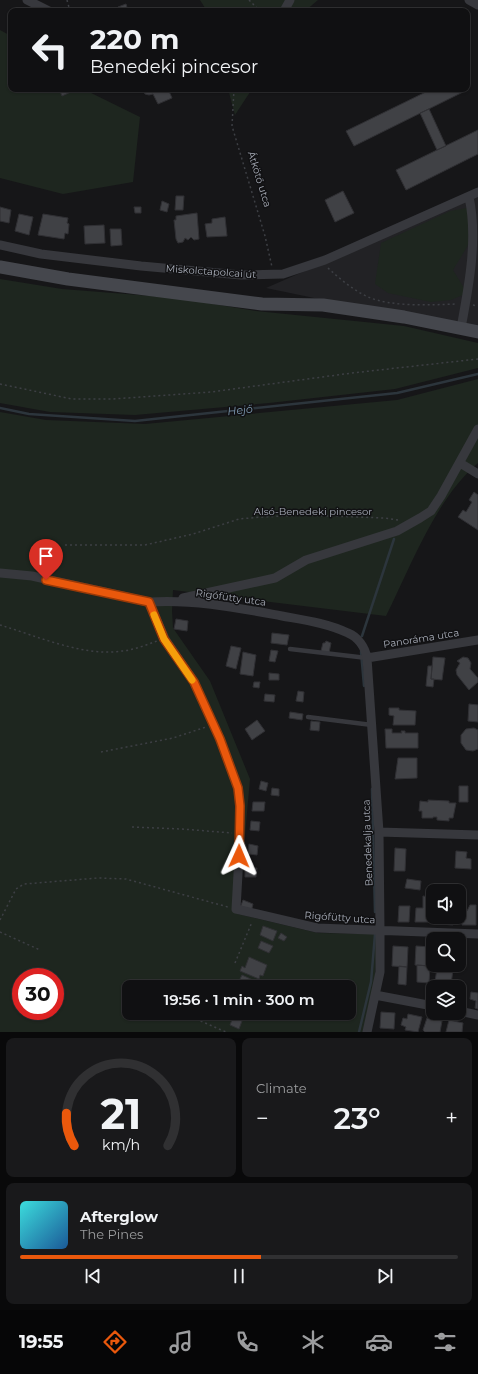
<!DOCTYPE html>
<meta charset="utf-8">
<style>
body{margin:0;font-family:Montserrat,sans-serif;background:#19191b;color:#f1f3f6;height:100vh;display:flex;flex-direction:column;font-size:15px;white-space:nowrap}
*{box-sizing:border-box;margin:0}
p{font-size:13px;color:#9c9d9f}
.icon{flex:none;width:22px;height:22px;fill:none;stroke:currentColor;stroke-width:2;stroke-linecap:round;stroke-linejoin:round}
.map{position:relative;height:1032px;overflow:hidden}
.side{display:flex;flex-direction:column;gap:6px;padding:6px;background:#09090a;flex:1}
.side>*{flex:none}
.banner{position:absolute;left:8px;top:8px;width:462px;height:84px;border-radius:8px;box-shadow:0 1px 3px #0004,0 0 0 1px #303032;background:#101012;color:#f1f3f6;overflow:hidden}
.buttons{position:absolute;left:426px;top:884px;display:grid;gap:8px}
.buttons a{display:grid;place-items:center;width:40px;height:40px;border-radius:8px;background:#101012;box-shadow:0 1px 3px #0004,0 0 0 1px #303032;font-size:20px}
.speed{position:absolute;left:12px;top:968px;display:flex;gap:8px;font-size:20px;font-weight:700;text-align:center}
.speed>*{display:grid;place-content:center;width:52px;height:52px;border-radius:50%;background:#101012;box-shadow:0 1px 3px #0004,0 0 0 1px #303032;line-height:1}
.speed .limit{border:6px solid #d22;background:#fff;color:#111}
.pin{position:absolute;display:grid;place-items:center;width:34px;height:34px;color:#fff;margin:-41px -17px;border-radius:50% 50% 50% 0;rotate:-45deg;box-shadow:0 0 4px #0007}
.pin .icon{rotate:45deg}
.me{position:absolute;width:44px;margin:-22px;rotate:1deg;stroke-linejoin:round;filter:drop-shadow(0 0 3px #0008)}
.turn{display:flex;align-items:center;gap:14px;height:84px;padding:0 16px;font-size:18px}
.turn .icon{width:52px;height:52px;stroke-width:2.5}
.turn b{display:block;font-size:28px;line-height:34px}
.big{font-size:30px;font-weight:600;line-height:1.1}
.side .tile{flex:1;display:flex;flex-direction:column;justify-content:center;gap:6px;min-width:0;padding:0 14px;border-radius:8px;background:#19191b}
.side .dial{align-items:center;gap:0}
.dial svg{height:104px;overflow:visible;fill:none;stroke:#303032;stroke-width:7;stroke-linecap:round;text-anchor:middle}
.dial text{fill:#f1f3f6;stroke:none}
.song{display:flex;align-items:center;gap:12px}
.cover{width:48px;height:48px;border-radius:6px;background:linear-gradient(135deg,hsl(180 70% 55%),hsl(210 70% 35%))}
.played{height:4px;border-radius:2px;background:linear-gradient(90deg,#ea580c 55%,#303032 55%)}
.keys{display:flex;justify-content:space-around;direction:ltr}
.heat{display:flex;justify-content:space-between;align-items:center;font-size:22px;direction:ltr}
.side .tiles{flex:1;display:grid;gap:6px;grid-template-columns:1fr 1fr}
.tile:last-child{grid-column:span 2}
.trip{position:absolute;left:122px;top:980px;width:234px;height:40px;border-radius:8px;background:#101012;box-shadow:0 1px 3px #0004,0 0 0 1px #303032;font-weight:600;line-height:40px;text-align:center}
.dock{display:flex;height:64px;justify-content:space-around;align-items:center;background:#060607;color:#9c9d9f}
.dock .icon{width:28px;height:28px}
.dock .on{color:#ea580c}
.dock b{font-size:18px;color:#f1f3f6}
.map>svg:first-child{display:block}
.built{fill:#222225}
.green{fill:#1e261f;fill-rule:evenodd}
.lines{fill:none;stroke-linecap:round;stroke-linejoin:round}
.stream{stroke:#2c353c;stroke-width:2.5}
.building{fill:#404145;stroke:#303034}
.path{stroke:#3d3f44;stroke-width:1.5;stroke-dasharray:2 3;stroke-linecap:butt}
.lane{stroke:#37383d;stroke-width:4.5}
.street{stroke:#37383d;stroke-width:9}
.secondary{stroke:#45474d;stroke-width:13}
.route-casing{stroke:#983908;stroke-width:10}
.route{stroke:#ea580c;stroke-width:7}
.slow{stroke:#f59e0b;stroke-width:7}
.labels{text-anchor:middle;stroke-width:3;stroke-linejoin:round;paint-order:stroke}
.street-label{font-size:10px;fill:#a8adb8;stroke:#111113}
.water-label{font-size:11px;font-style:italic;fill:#7f9bb3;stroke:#111113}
</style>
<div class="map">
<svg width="478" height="1032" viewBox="0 0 478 1032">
<rect width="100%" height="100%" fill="#161618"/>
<path class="built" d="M 478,195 L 478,332 L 266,288 Z"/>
<path class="green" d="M 200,0 L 318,0 L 305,11 L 207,11 Z
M 0,30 L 11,36 L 11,89 L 83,89 L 140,117 L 133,182 L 63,194 L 0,178 Z
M 228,89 L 252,89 L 235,115 Z
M 467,208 L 473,228 L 467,247 L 453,270 L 464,288 L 465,294 L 451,300 L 431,302 L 388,293 L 375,284 L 381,243 L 450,211 Z
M 0,279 L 62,289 L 177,298 L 256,311 L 404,326 L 478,343 L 478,368 L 395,389 L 269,403 L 135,415 L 50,412 L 0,403 Z
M 478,379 L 478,463 C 436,498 410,568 386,616 L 173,590 L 172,611 L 173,628 L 210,681 L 250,779 L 238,914 L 318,933 L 377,934 L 375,983 L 363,1032 L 0,1032 L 0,412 L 46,420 L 145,424 L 397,400 ZM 21,977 L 55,977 L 55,1011 L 21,1011 ZM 129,987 L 349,987 L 349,1013 L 129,1013 Z"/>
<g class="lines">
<path class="stream" d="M 0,408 L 29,414 L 135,421 L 397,393 L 478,374
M 362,636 L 394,539
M 361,652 L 364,686
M 372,789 L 375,912
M 359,1032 L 371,982 L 375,934"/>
</g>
<path class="building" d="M 126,4 L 128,11 L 116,11 L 119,10 L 118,7 Z
M 59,89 L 72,89 L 73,91 L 62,96 Z
M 142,89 L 168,89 L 172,98 L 158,104 L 153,94 L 149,95 L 145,94 Z
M 432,89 L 462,89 L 463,92 L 354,146 L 346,131 Z
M 429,109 L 446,146 L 437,150 L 420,113 Z
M 478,130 L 478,154 L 406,190 L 396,170 Z
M 343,191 L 354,213 L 335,222 L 325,200 Z
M 176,196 L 184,196 L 183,210 L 175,210 Z
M 162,201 L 169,204 L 167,212 L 160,210 Z
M 0,207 L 11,210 L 9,223 L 0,221 Z
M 134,207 L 141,207 L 141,213 L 135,213 Z
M 197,213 L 199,239 L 194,240 L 191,237 L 188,240 L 185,238 L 183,242 L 178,243 L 176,239 L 174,220 L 176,220 L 176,216 Z
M 19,214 L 33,217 L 29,235 L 15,231 Z
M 43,214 L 68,218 L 67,223 L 69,224 L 68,234 L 65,233 L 64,239 L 38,235 Z
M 225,217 L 227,236 L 207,237 L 205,224 L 212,223 L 212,219 Z
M 104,225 L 105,243 L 85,244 L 84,226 Z
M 110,229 L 121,229 L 122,245 L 111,246 Z
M 474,492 L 478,495 L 478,530 L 458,517 L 463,510 L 466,512 L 472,502 L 469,500 Z
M 176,619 L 188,621 L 187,631 L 174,629 Z
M 272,633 L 289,635 L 287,645 L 271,643 Z
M 326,641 L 331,643 L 329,653 L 321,651 L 323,643 L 325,643 Z
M 231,646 L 241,648 L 236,669 L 226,666 Z
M 271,650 L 278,651 L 275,662 L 269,661 Z
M 243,652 L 256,655 L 253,676 L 240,674 Z
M 433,657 L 445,658 L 442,680 L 431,679 Z
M 463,657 L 468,658 L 471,663 L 470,669 L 478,678 L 478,682 L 469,690 L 457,675 L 456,670 L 460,663 L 457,661 Z
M 428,666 L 432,666 L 431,679 L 434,679 L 433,687 L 426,686 Z
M 269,673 L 279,674 L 279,680 L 269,680 Z
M 254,682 L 260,682 L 259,688 L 253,687 Z
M 298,691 L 304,692 L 303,702 L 296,701 Z
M 265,694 L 275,695 L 274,702 L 264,701 Z
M 469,704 L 478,705 L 478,722 L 468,721 Z
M 389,708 L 399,708 L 399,710 L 416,711 L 415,725 L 393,725 L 394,716 L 389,715 Z
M 290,712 L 303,714 L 302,720 L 289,718 Z
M 257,720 L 265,731 L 252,740 L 245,729 Z
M 311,721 L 320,722 L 319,731 L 310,730 Z
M 474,728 L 478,730 L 478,749 L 473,751 L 466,750 L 461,743 L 461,735 L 466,729 Z
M 385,729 L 392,729 L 392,733 L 402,733 L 401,731 L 405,731 L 405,733 L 418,733 L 418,748 L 386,748 Z
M 398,758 L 417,758 L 417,778 L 395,779 Z
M 261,781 L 268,783 L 266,791 L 259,789 Z
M 459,786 L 468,786 L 468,802 L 459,802 Z
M 272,788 L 279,789 L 279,796 L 271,795 Z
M 428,800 L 449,801 L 449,803 L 456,803 L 453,818 L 449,818 L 449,821 L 437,820 L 437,817 L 433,817 L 433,818 L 422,818 L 422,811 L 419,811 L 420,801 L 428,802 Z
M 253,802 L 265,802 L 264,811 L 252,811 Z
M 251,821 L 260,822 L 259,831 L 250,830 Z
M 249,844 L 258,846 L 257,855 L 248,854 Z
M 395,848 L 406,849 L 405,871 L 394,871 Z
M 456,851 L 467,852 L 466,858 L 471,859 L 471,869 L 455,868 Z
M 248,863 L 253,863 L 253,868 L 257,868 L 256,877 L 245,877 L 245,868 L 248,868 Z
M 407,879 L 421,881 L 420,890 L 405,888 Z
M 459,892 L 465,892 L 465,900 L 459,900 Z
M 423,896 L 430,897 L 430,922 L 415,922 L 416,908 L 423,908 Z
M 243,900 L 253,904 L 251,912 L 240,908 Z
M 470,905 L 476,905 L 476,925 L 462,925 L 462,911 L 467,911 Z
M 399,906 L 410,906 L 409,922 L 398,922 Z
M 441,917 L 453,917 L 453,925 L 441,924 Z
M 263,926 L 277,931 L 273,941 L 260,935 Z
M 281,933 L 287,937 L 284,941 L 278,938 Z
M 261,941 L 273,946 L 269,953 L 258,948 Z
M 393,946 L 408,947 L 407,967 L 392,966 Z
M 416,946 L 431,947 L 430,966 L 415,965 Z
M 249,957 L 267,965 L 263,976 L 260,975 L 259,979 L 240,971 L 242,966 L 245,968 Z
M 417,965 L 430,966 L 429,983 L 417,982 Z
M 399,966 L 407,967 L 406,985 L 398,984 Z
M 437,968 L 453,970 L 451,984 L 435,982 Z
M 242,975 L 255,981 L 252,987 L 238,983 Z
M 471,992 L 478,993 L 478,1009 L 475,1008 L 476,1001 L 470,999 Z
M 381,1012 L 395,1013 L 394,1029 L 380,1028 Z
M 408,1014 L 422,1017 L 418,1032 L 405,1030 L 406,1027 L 401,1025 L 403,1018 L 407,1019 Z
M 233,1017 L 242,1021 L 239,1029 L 230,1025 Z
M 427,1018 L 442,1021 L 440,1032 L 425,1032 L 423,1030 Z
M 449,1020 L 463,1023 L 462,1032 L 446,1032 Z"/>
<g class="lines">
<path class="path" d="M 67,0 L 70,11
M 249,0 L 260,11
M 234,89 L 232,126 L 265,236 L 272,267
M 328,268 C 340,279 353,290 368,297 C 391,307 431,305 456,304
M 473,305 L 478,306
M 0,384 L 72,399 L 113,399 L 211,392 L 352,373 L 478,359
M 65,545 L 145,545 L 193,534 L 239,519 L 262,517 L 304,515 L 384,518 L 398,520
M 0,625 C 37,636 83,657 122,651 C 134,650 146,645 157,641
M 101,752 L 173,738 L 206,727
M 132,827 L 182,829 L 232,833
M 0,920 L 16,889 L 24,884 L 98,878 L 126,879 L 228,907
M 0,932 L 40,950
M 235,963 L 252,922
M 196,1019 L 226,1032"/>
<path class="lane" d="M 290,649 L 367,658
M 308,717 L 372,725"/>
<path class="street" d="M 27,0 L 49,11
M 469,0 L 478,5
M 284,11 L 290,0
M 0,245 L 41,254 L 141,266 L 241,275 L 283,274 L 325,260 L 478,192
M 461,328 C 469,285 478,239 469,197
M 460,463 L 478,474
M 0,573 L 32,576 L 149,602
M 183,598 L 275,578 L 306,560 L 397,531 L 420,518 L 431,511 L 441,496 L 478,429
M 367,658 L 478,640
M 379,832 L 478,835
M 375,995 L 433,1006
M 459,1011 L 478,1015
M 367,1032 L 380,972 L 380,931 L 379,832 L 367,658 C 365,647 358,637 348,633 C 327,623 304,620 282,616 C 238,608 194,599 149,602 L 165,639 L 194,682 L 220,739 L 238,788 L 240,806 L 239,856 L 236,909 L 317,928 L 478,934"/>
<path class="secondary" d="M 0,267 L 68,279 L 262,304 L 323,305 L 404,317 L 478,332"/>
</g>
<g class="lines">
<defs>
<path id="route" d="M 46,580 L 149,602 L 164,639 L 194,682 L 220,739 L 238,788 L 240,806 L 239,856"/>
</defs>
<use href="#route" class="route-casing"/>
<use href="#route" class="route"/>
<path class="slow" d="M 154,615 L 164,639 L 192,680"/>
</g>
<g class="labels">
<g class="street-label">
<text transform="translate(260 179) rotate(73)" y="4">Átkötő utca</text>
<text transform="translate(211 271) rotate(4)" y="4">Miskolctapolcai út</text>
<text x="313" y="515">Alsó-Benedeki pincesor</text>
<text transform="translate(231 597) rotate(8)" y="4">Rigófütty utca</text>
<text transform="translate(421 638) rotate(-9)" y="4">Panoráma utca</text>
<text transform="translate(367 843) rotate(-92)" y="4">Benedekalja utca</text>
<text transform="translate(340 917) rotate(4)" y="4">Rigófütty utca</text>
</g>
<g class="water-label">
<text transform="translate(240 410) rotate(-6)" y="4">Hejő</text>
</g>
</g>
</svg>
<div class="buttons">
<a><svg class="icon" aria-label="sound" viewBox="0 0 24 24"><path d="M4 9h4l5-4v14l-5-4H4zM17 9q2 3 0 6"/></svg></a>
<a><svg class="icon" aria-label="search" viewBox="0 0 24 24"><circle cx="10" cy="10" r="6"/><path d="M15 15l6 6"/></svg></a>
<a><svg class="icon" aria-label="layers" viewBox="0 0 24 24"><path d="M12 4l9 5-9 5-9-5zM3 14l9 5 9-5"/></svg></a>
</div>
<div class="speed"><div class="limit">30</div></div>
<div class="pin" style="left:46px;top:580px;background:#d93025"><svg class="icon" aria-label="arrive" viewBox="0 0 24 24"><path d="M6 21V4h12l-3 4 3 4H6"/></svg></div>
<svg class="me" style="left:239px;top:856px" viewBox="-20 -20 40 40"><path d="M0-17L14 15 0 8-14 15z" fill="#ea580c" stroke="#fff" stroke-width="4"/></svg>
<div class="trip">19:56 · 1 min · 300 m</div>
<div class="banner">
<div class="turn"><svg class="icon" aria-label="left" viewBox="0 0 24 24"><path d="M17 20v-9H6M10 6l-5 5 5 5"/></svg><div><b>220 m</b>Benedeki pincesor</div></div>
</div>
</div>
<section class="side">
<div class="tiles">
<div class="tile dial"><svg viewBox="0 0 100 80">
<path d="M14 69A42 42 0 1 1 86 69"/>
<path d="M14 69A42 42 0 0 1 8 44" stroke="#ea580c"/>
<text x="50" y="56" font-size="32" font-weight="700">21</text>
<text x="50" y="72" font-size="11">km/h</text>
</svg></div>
<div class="tile"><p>Climate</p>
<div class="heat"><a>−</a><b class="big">23°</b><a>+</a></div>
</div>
<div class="tile">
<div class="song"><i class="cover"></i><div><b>Afterglow</b><p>The Pines</p></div></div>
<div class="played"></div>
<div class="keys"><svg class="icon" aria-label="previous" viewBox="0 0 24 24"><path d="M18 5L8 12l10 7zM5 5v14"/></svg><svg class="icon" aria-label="pause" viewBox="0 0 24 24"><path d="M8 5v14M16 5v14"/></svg><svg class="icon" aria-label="next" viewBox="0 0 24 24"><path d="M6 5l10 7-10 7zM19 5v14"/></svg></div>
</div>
</div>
</section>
<nav class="dock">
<b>19:55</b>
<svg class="icon on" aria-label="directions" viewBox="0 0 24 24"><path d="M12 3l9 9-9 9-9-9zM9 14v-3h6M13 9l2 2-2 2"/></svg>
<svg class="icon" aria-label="music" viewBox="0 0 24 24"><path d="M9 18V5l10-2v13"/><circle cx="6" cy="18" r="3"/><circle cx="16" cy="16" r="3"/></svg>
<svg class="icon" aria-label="phone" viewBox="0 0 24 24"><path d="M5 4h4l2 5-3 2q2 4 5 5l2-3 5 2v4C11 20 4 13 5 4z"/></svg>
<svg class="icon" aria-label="climate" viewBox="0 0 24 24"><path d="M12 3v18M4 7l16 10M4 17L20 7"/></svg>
<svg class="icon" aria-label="car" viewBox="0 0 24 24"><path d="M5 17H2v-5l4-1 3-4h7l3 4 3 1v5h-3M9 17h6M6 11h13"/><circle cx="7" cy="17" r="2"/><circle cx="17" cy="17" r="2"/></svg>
<svg class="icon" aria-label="filters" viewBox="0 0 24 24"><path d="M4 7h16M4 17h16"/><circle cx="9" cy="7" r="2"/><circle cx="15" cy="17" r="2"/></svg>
</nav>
